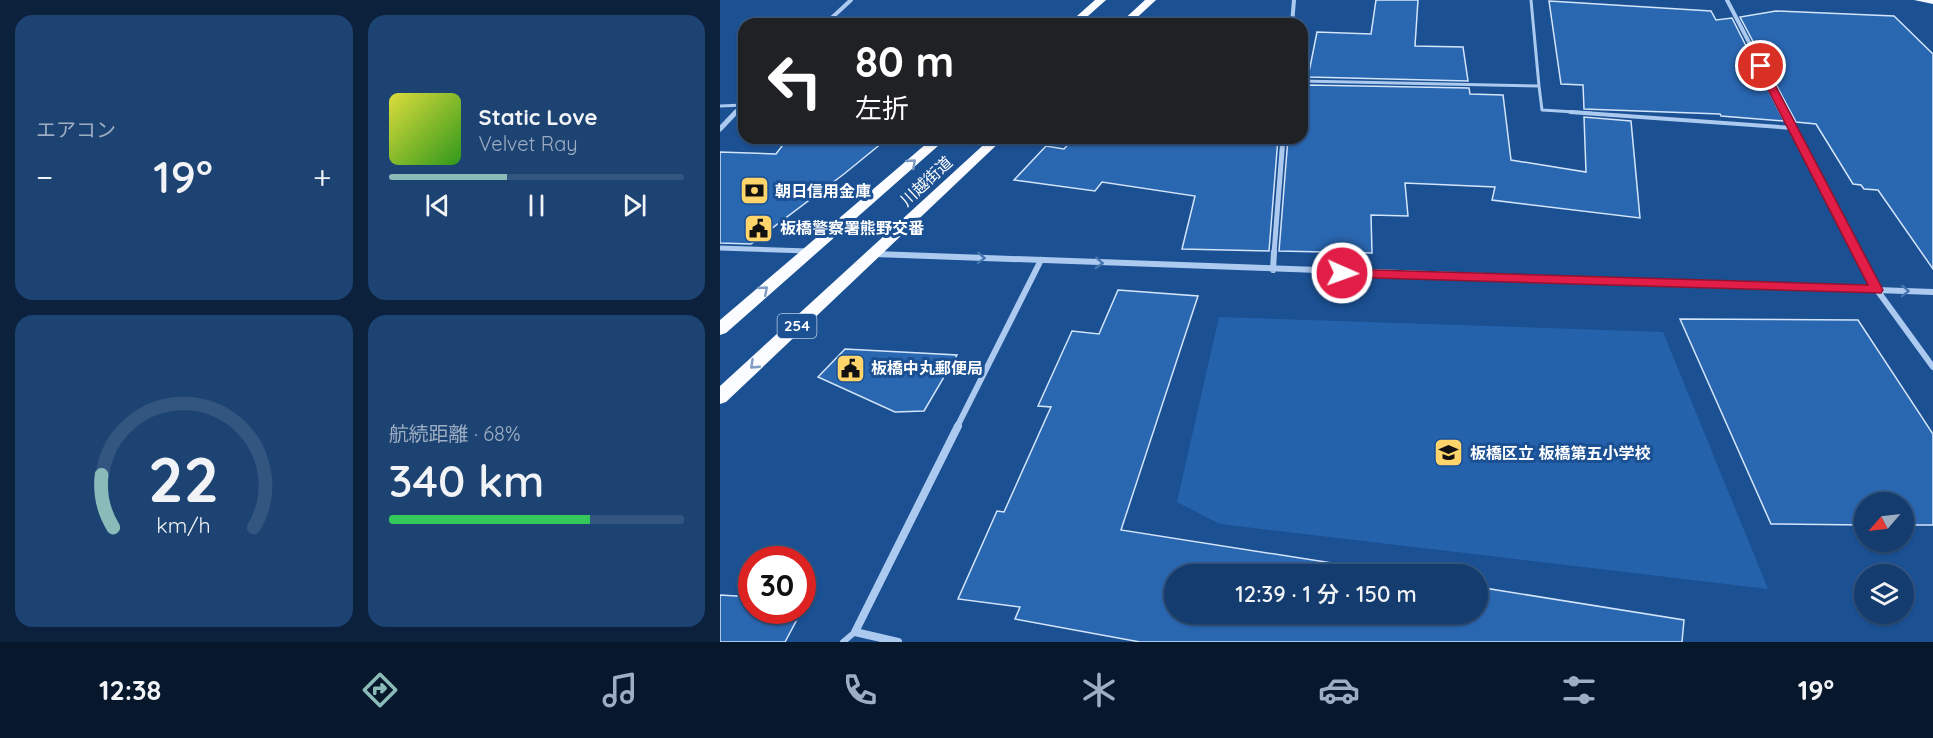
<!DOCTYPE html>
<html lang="ja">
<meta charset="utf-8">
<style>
body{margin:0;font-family:Quicksand,"Noto Sans JP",sans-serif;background:#1d4373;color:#f1f3f6;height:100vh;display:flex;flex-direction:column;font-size:22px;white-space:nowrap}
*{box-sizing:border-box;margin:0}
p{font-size:20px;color:#9dadc2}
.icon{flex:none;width:33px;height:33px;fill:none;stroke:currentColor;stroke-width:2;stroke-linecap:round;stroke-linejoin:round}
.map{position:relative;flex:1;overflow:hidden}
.drawer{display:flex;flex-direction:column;gap:15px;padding:15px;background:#0b213c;width:720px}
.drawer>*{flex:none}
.guide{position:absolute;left:18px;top:18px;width:570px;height:126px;border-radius:18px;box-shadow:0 2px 4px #0004,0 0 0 2px #335681;background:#202124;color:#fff;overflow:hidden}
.needle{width:39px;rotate:242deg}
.tools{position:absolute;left:1134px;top:492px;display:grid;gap:12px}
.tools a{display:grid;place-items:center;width:60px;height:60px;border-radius:50%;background:#143c6e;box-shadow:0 2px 4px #0004,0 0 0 2px #335681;font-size:30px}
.speed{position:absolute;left:18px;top:546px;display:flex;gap:12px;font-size:30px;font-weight:700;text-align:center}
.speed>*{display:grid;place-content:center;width:78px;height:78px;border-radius:50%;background:#143c6e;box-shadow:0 2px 4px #0004,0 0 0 2px #335681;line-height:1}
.speed .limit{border:9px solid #d22;background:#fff;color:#111}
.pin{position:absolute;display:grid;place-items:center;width:51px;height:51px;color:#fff;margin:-26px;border:3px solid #fff;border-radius:50%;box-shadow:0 2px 6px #0007}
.me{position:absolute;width:66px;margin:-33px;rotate:92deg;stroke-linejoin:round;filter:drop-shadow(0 0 4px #0008)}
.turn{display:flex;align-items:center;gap:21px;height:126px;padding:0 18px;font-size:27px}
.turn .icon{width:78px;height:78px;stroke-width:2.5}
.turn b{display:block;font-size:42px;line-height:51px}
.big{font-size:45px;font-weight:600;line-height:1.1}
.drawer .tile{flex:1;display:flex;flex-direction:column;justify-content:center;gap:9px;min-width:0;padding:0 21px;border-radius:18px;background:#1d4373}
.drawer .dial{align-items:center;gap:0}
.dial svg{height:156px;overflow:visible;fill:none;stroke:#335681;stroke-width:7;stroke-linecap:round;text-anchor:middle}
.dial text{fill:#f1f3f6;stroke:none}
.song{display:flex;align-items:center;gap:18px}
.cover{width:72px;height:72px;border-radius:9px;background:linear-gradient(135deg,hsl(60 70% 55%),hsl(110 70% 35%))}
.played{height:6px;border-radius:3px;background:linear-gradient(90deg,#8bbbb9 40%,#335681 40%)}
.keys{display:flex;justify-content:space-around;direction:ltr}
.heat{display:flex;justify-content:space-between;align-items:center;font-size:33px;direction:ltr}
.charge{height:9px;border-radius:4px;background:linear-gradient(90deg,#34c759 68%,#335681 0)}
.drawer .tiles{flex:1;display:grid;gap:15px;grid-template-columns:repeat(2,1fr)}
.trip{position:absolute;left:444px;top:564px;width:324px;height:60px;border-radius:30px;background:#143c6e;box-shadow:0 2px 4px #0004,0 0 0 2px #335681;font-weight:600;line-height:60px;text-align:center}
.tabs{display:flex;height:96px;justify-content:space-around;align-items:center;background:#08182c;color:#9dadc2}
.tabs .icon{width:42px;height:42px}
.tabs .active{color:#8bbbb9}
.tabs b{font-size:27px;color:#f1f3f6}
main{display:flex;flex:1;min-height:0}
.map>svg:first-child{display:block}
.green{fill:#2462ac}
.building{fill:#2a67b1;stroke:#d3e5fb;stroke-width:1.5}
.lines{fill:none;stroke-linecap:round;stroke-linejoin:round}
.service-far2{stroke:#accaef;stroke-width:3}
.service-far1{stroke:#accaef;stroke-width:4}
.service{stroke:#accaef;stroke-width:6}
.minor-far3{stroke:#accaef;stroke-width:4}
.minor-far2{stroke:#accaef;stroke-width:5}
.minor-far1{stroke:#accaef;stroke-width:6}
.minor{stroke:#accaef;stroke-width:8}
.primary{fill:#f4f8ff;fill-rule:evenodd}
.trunk{fill:#fafcff;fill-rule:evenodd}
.oneway{stroke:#7f9dc4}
.oneway2{stroke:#4675af}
.route{fill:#e11d48;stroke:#92132f;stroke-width:1.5}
.labels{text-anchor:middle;stroke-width:6;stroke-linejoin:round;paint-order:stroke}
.shield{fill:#1b5093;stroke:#bbcadf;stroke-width:1.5}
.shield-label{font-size:15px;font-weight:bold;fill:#fff}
.street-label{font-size:16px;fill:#fff;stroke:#1b5093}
.poi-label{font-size:16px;font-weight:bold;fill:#fff;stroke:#1b5093;text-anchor:start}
</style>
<main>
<section class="drawer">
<div class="tiles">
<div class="tile"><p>エアコン</p>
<div class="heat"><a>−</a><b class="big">19°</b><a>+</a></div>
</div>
<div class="tile">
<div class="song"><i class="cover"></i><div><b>Static Love</b><p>Velvet Ray</p></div></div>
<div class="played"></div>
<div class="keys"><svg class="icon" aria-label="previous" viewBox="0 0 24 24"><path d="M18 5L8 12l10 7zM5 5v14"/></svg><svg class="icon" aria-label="pause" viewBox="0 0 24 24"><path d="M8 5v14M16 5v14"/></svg><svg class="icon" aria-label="next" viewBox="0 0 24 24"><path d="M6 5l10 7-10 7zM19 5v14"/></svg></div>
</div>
<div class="tile dial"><svg viewBox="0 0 100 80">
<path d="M14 69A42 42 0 1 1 86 69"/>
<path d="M14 69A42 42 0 0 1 8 42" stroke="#8bbbb9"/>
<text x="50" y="56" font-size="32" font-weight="700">22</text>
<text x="50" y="72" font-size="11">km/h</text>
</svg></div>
<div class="tile"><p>航続距離 · 68%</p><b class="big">340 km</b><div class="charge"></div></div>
</div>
</section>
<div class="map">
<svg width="1213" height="642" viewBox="0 0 1213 642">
<rect width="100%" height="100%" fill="#1b5093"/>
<path class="green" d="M 499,317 L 943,332 L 1048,589 L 500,524 L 457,502 Z"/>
<path class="building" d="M 656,0 L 698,0 L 695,46 L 743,47 L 748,81 L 588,77 L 597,32 L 651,34 Z
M 829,1 L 991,11 L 996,20 L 1012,18 L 1064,121 L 1001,116 L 1000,114 L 864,109 L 863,85 L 841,84 Z
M 1056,11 L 1174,16 L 1213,54 L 1213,269 L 1158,190 L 1144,189 L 1141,185 L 1133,184 L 1096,124 L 1076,122 L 1020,17 Z
M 587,85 L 749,88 L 750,94 L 783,95 L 791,160 L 866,172 L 864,117 L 911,121 L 920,218 L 772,200 L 775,187 L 685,183 L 688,216 L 651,215 L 652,253 L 559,251 L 568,138 L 582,138 L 582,110 Z
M 68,138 L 168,138 L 124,174 L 31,244 L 0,243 L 0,152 L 56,154 Z
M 354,138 L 558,138 L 549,251 L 462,249 L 475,196 L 382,182 L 375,191 L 294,180 L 326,146 L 344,149 Z
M 398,290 L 478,296 L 401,530 L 682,574 L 454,574 L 454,614 L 758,614 L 758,587 L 964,620 L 962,642 L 420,642 L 295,619 L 300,607 L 238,599 L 277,511 L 284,512 L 331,407 L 318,406 L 352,331 L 379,334 Z
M 960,319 L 1138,320 L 1213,434 L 1213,525 L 1184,525 L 1184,502 L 1144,502 L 1144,525 L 1051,524 Z
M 125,349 L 237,355 L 204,411 L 175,412 L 98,377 Z
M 0,595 L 32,597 L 32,610 L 82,610 L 65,642 L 0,642 Z"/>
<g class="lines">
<path class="service-far2" d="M 582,81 L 819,86 L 811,0
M 819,86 L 822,110 L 871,113
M 0,106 L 24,105"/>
<path class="service-far1" d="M 850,112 L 1073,128"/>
<path class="service" d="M 123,642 L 135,632"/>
<path class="minor-far3" d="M 1007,0 L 1066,113
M 105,24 L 131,0
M 572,24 L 574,0
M 15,113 L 24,104"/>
<path class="minor-far2" d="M 1065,112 L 1138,253
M 0,129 L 16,112
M 0,248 L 88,251
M 554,253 L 563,138"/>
<path class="minor-far1" d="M 1137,252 L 1157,290 L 1213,367
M 155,254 L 1213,292
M 553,270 L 554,252
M 237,427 L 321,260"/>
<path class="minor" d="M 178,642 L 135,632 L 238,426"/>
<path class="primary" d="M 1194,0 L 1213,0 L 1213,4 Z"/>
<path class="trunk" d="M 375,0 L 386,0 L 359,24 L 348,24 Z
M 425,0 L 436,0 L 410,24 L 399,24 Z
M 213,138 L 227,138 L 6,333 L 0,335 L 0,320 Z
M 271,138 L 284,138 L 6,402 L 0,404 L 0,386 Z"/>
</g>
<defs><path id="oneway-chevron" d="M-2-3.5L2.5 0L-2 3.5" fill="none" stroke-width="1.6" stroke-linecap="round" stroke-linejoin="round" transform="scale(1.5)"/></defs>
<g class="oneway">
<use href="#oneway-chevron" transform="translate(192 163) rotate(-41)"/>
<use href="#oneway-chevron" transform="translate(44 290) rotate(-41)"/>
<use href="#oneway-chevron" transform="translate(34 365) rotate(137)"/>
</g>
<g class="oneway2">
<use href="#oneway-chevron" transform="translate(261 258) rotate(2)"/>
<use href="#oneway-chevron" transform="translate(379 263) rotate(3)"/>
<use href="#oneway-chevron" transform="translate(1185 291) rotate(2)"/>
</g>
<path class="route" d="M 1038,64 L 1045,66 L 1163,290 L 1161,293 L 622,277 L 616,273 L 622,269 L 1148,285 L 1036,66 Z"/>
<defs>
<symbol id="bank-square" viewBox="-11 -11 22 22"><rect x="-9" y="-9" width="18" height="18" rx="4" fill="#ffd46a" stroke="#1b5093"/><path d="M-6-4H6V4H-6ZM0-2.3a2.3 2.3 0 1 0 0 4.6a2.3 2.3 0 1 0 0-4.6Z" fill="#111"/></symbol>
<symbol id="civic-square" viewBox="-11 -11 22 22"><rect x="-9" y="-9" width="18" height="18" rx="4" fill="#ffd46a" stroke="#1b5093"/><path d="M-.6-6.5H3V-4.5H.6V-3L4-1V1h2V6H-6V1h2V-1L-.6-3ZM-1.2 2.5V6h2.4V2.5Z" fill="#111"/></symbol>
<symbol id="school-square" viewBox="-11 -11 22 22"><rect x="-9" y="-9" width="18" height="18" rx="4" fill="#ffd46a" stroke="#1b5093"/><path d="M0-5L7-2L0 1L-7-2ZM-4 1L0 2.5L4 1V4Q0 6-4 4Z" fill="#111"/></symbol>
</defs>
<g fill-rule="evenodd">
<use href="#bank-square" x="18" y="174" width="33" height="33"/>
<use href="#civic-square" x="22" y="212" width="33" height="33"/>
<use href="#civic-square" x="114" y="352" width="33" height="33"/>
<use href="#school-square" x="712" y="436" width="33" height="33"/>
</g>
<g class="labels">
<rect class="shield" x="57.5" y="314" width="39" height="24" rx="4.5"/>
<g class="shield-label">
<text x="77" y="331">254</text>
</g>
<g class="street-label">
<text transform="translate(206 181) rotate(-43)" y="6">川越街道</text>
</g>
<g class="poi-label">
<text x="55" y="197">朝日信用金庫</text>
<text x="60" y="234">板橋警察署熊野交番</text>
<text x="151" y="374">板橋中丸郵便局</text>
<text x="750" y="459">板橋区立 板橋第五小学校</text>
</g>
</g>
</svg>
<div class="tools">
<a><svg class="needle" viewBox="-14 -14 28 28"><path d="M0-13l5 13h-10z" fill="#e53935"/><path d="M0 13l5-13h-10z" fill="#9dadc2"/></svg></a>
<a><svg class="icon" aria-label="layers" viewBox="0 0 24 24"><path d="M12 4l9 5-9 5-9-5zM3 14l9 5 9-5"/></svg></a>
</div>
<div class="speed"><div class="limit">30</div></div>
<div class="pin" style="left:1041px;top:66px;background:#d93025"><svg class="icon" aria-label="arrive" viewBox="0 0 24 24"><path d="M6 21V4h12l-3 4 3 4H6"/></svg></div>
<svg class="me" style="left:622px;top:273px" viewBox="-20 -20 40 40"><circle r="17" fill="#e11d48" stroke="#fff" stroke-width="3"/><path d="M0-11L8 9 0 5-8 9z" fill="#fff"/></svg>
<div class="trip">12:39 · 1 分 · 150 m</div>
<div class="guide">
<div class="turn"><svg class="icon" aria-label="left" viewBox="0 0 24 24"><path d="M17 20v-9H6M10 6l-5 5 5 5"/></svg><div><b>80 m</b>左折</div></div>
</div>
</div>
</main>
<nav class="tabs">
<b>12:38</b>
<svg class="icon active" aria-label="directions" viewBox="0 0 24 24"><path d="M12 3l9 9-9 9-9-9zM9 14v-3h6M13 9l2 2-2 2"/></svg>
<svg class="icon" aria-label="music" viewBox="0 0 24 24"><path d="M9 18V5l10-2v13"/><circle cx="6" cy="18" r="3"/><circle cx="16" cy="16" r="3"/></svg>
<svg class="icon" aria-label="phone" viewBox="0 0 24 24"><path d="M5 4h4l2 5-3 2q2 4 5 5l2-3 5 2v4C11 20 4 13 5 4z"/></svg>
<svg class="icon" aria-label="climate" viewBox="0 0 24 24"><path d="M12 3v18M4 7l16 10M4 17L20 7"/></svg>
<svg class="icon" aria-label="car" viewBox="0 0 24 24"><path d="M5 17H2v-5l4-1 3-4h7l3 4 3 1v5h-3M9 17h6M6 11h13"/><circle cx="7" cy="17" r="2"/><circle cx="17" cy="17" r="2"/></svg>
<svg class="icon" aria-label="filters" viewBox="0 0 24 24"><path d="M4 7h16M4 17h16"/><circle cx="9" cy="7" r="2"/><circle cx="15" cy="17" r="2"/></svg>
<b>19°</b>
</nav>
